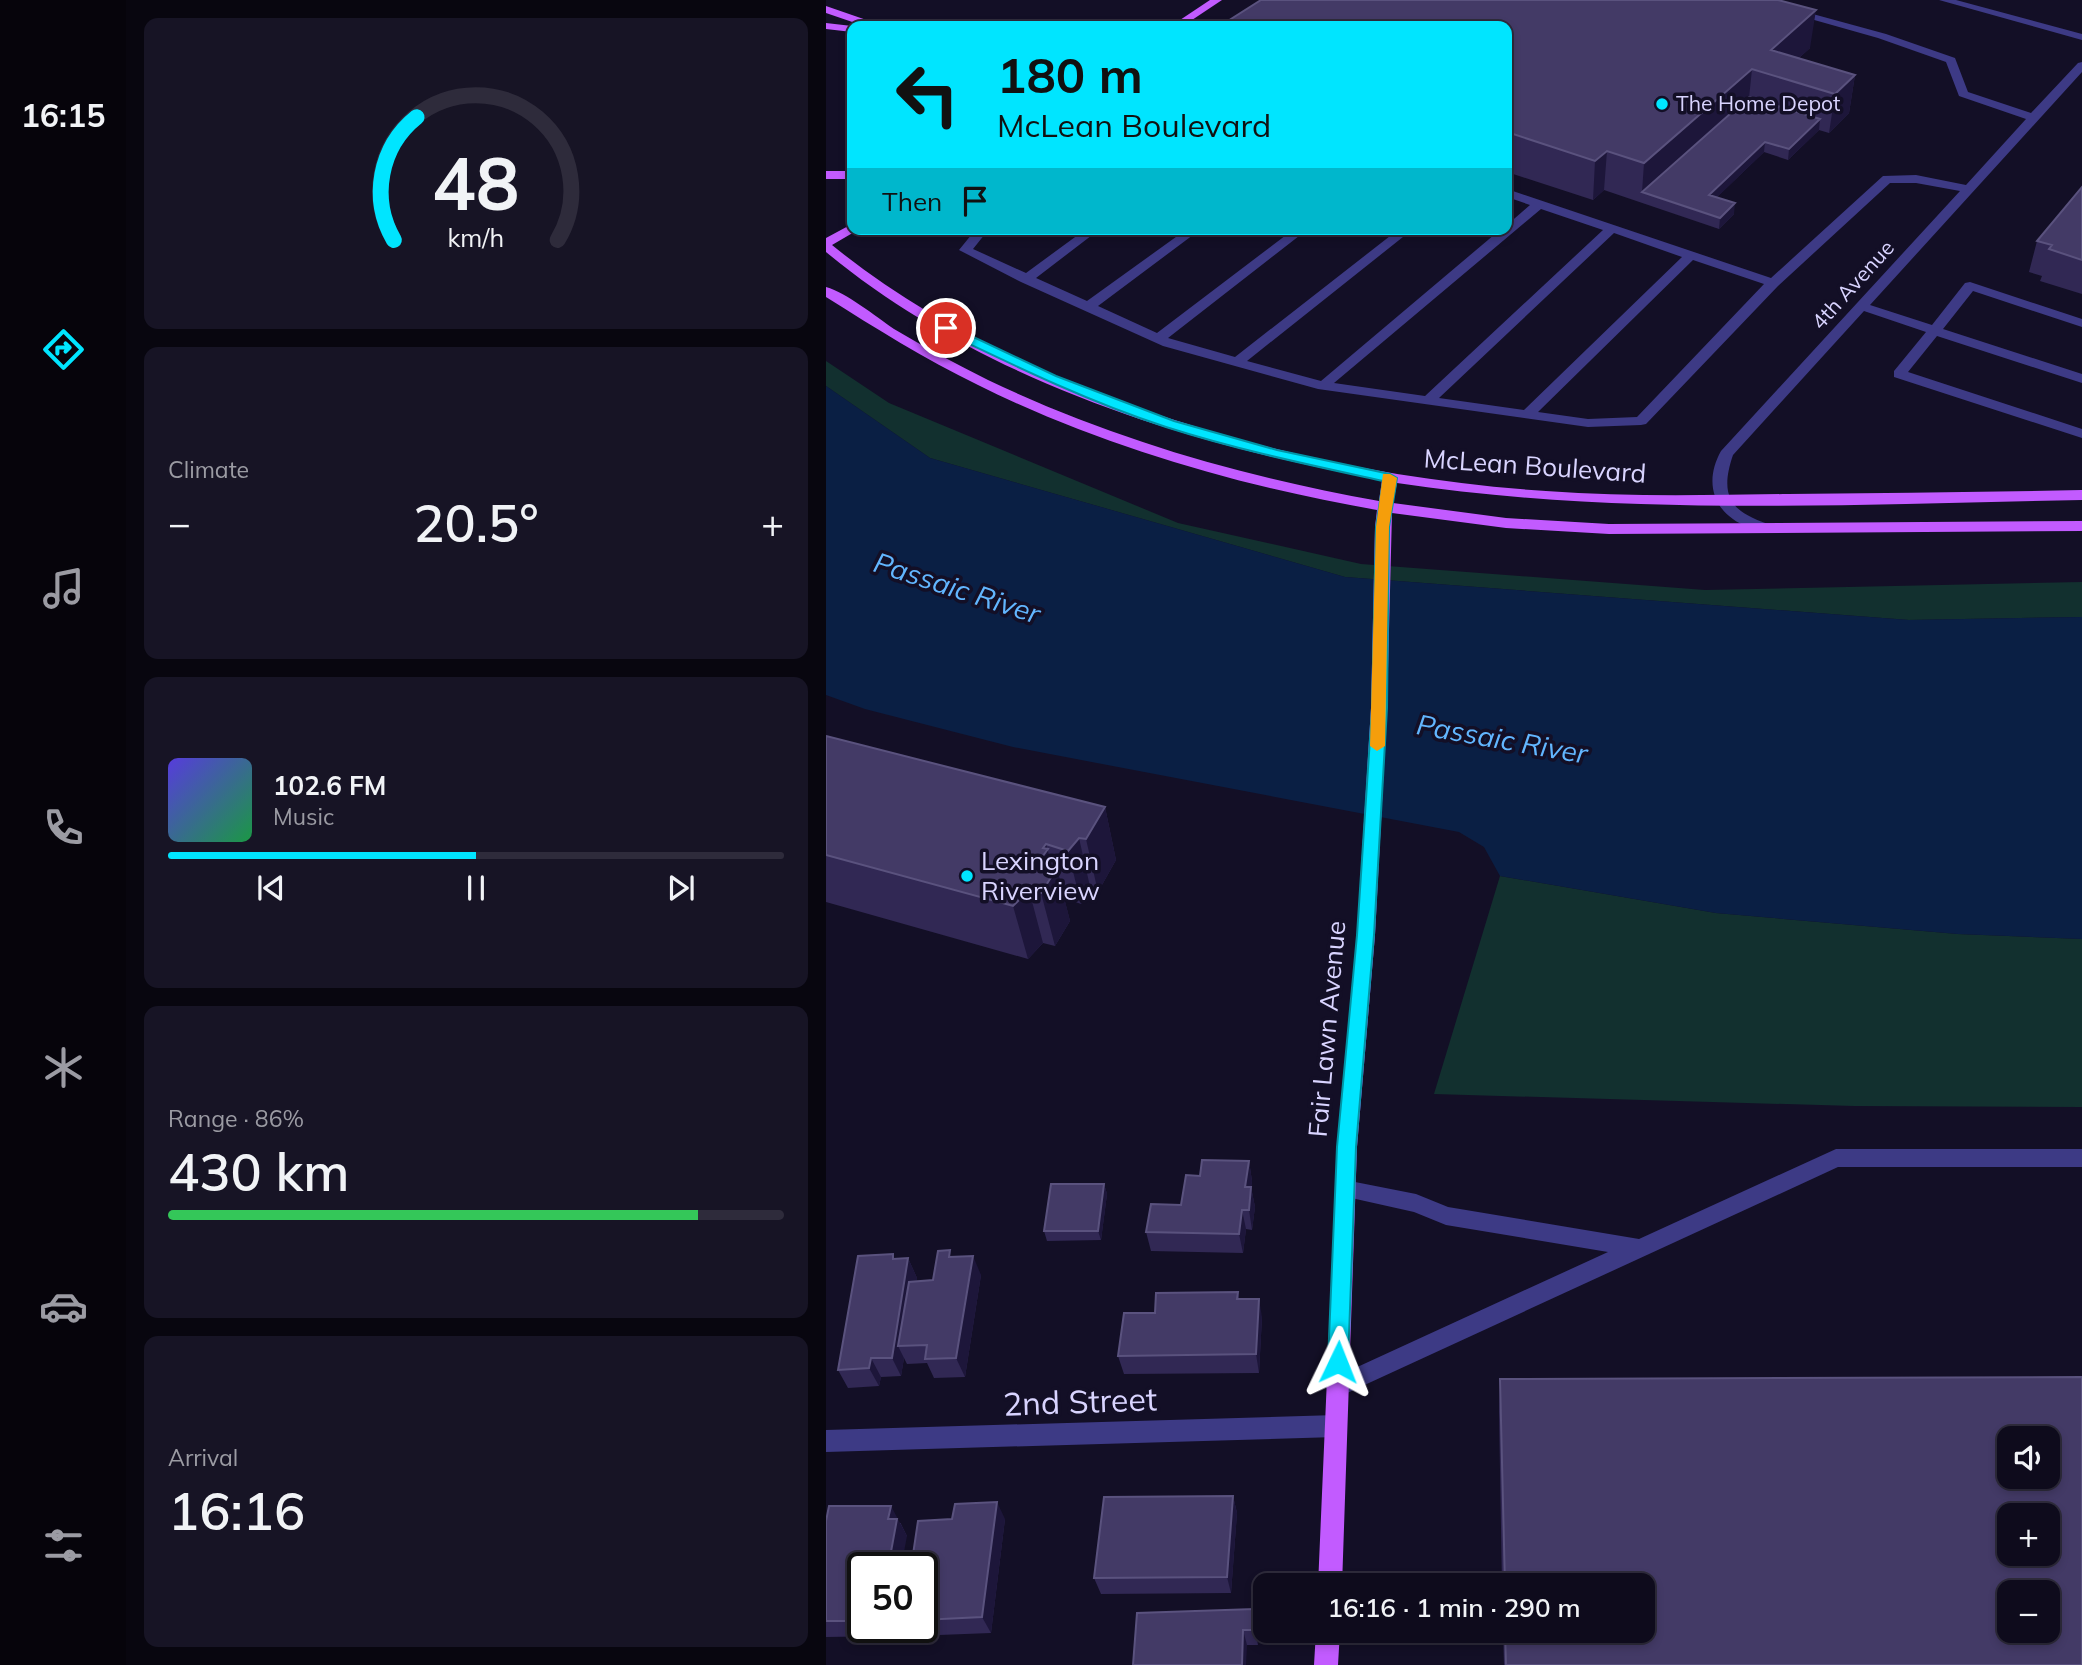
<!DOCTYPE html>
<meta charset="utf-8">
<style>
body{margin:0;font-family:Mulish,sans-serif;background:#171425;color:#f1f3f6;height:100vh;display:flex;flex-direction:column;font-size:26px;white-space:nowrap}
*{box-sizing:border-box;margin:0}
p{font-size:23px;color:#9b9ba3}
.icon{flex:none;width:38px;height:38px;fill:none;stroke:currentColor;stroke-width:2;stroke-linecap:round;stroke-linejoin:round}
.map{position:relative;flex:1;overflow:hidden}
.panel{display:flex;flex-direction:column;gap:18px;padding:18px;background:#08060f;width:700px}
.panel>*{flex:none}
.top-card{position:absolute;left:21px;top:21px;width:665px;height:214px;border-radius:14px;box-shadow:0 4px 10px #0003,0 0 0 2px #2e2b3b;background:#00e5ff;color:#111;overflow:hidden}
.buttons{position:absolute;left:1171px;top:1426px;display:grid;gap:14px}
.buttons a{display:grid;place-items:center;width:63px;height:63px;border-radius:14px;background:#0e0b1c;box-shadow:0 4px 10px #0003,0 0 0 2px #2e2b3b;font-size:35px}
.speed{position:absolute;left:21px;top:1552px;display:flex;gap:14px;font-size:35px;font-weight:700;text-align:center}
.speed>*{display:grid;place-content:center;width:91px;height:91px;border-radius:50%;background:#0e0b1c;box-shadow:0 4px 10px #0003,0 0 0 2px #2e2b3b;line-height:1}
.speed .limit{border:4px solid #111;border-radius:10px;background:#fff;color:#111}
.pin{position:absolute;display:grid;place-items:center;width:60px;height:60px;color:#fff;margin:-30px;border:4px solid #fff;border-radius:50%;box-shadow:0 2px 7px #0007}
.me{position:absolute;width:77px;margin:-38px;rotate:2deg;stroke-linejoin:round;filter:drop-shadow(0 0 5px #0008)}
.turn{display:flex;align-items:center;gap:24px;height:147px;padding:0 35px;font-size:32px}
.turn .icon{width:91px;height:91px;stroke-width:2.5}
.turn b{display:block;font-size:49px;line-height:60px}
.then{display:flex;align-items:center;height:66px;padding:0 35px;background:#0003;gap:14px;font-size:26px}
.big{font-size:52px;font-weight:600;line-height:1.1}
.panel .widget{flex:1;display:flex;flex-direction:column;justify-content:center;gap:10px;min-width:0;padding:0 24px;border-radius:14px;background:#171425}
.panel .dial{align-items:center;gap:0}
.dial svg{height:182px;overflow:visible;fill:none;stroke:#2e2b3b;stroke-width:7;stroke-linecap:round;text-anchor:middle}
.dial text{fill:#f1f3f6;stroke:none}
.song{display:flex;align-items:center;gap:21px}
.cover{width:84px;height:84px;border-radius:10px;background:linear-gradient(135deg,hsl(250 70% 55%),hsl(140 70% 35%))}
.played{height:7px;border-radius:4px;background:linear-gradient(90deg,#00e5ff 50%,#2e2b3b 50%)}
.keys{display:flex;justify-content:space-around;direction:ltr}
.heat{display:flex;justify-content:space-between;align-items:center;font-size:38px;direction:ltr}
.charge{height:10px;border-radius:5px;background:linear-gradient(90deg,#34c759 86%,#2e2b3b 0)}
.trip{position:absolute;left:427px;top:1573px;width:402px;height:70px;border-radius:14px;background:#0e0b1c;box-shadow:0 4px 10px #0003,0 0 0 2px #2e2b3b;font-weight:600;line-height:70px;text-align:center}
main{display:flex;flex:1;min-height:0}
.dock{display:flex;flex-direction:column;width:126px;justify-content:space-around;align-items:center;background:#06040b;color:#9b9ba3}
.dock .icon{width:49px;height:49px}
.dock .on{color:#00e5ff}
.dock b{font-size:32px;color:#f1f3f6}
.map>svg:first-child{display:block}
.green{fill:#12302f}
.water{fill:#0a1f44}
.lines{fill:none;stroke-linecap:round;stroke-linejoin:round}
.minor{fill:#3d3a85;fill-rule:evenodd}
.major{fill:#c25bff;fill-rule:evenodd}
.wall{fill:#312854}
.shaded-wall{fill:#1d163a}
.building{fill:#433a66;stroke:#5a527e;stroke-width:2;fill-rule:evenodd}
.route{fill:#00e5ff;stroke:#0095a6;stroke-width:2}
.slow{fill:#f59e0b}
.poi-dot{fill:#00e5ff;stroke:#130f26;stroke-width:2.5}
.labels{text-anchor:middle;stroke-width:7;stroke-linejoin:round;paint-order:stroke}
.far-poi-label{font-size:21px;fill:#d9d4ff;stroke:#130f26;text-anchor:start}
.far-street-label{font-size:21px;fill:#d9d4ff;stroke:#130f26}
.street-label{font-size:26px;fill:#d9d4ff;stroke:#130f26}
.poi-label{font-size:26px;fill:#d9d4ff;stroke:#130f26;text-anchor:start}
.water-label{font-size:28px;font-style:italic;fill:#62b6ff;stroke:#130f26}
.near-street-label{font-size:32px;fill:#d9d4ff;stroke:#130f26}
</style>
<main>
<nav class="dock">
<b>16:15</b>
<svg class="icon on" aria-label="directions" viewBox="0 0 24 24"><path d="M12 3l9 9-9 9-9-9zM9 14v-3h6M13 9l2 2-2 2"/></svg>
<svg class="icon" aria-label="music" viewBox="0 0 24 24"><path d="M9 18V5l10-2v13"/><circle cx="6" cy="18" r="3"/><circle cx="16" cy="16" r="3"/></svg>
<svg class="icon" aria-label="phone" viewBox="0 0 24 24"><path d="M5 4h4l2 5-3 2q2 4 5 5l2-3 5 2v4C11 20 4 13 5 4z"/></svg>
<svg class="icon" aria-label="climate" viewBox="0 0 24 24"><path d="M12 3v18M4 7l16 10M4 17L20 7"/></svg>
<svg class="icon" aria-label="car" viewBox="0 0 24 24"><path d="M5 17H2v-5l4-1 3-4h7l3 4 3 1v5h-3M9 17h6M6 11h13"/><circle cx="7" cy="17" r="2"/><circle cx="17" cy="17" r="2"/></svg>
<svg class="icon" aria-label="filters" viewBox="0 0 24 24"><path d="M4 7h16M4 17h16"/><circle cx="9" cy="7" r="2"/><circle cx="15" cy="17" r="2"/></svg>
</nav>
<section class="panel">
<div class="widget dial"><svg viewBox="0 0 100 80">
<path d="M14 69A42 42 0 1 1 86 69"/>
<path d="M14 69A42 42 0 0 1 24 15" stroke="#00e5ff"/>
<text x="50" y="56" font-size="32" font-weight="700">48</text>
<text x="50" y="72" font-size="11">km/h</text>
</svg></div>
<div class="widget"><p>Climate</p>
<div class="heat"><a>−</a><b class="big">20.5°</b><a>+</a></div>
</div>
<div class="widget">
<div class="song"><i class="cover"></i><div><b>102.6 FM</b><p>Music</p></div></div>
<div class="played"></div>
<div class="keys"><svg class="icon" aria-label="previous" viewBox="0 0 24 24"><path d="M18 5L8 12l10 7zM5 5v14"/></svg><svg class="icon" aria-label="pause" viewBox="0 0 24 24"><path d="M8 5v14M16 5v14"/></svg><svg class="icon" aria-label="next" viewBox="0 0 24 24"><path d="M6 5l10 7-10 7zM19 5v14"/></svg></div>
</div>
<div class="widget"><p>Range · 86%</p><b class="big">430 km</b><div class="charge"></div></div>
<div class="widget"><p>Arrival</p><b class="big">16:16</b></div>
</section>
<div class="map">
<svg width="1256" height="1665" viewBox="0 0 1256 1665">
<rect width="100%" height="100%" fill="#130f26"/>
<path class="green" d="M 0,361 L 63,403 L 352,523 L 535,564 L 879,590 L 1256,582 L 1256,617 L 1083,620 L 519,577 L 104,458 L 0,386 Z
M 674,876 L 890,913 L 1132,934 L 1256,939 L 1256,1107 L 1028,1106 L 608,1094 Z"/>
<path class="water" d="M 0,386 L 104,458 L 519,577 L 1083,620 L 1256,617 L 1256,939 L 1132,934 L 890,913 L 674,876 L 658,847 L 633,832 L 187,747 L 39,709 L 0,695 Z"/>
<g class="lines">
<path class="minor" d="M 918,0 L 935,0 L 1060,34 L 1129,58 L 1142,92 L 1205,113 L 1252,63 L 1256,62 L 1256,72 L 1044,305 L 1106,325 L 1139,283 L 1144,282 L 1256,319 L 1256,327 L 1147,291 L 1117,329 L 1256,374 L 1256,383 L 1111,336 L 1082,372 L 1256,429 L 1256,438 L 1068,377 L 1068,371 L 1100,332 L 1038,311 L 907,455 C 892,499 907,513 948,526 L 951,529 L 948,532 C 940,535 930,531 922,527 C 888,514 877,483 895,451 L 1134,191 L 1090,183 L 1064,183 L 952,286 L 820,424 L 815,425 L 762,427 L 492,389 L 337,346 L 195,282 L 133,250 L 150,229 L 163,229 L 147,249 L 200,273 L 260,229 L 274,229 L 210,278 L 261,301 L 361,229 L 375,229 L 272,306 L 331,333 L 468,229 L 482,229 L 342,338 L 409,357 L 573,229 L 587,229 L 421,361 L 495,381 L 675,229 L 681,229 L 681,225 L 704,205 L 681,197 L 681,189 L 945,278 L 1057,176 L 1090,175 L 1140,185 L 1200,119 L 1133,96 L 1120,62 L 1052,38 ZM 715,209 L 777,230 L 599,396 L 508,383 ZM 788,233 L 856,257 L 698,410 L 613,398 ZM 867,260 L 938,284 L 811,417 L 762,419 L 712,412 Z
M 1113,0 L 1130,0 L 1256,34 L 1256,40 Z
M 1010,1149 L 1256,1149 L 1256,1167 L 1012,1167 L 519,1394 L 511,1397 L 503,1394 L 500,1387 L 503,1380 L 782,1252 L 620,1225 L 588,1212 L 512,1195 L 509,1189 L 512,1183 L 519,1180 L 590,1194 L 622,1207 L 813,1239 Z
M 510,1415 L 518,1418 L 521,1426 L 518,1434 L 510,1437 L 0,1452 L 0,1430 Z"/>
<path class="major" d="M 384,0 L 396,0 L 357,26 L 345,26 Z
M 0,6 L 52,24 L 53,26 L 38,26 L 0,13 Z
M 0,23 L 26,26 L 28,26 L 26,32 L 0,29 Z
M 0,171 L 26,171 L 26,179 L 0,179 Z
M 26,224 L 26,229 L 30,231 L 6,245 C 88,312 181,358 280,396 C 420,449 570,481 720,491 C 800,497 881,495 962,494 C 1060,493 1158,492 1256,490 L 1256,500 C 1028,504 797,517 571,483 L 567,503 L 680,518 L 783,524 L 1256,521 L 1256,531 L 783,534 L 680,528 L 566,513 L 561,708 L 549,935 L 531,1147 L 516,1586 L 492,1586 L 511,1147 L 531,935 L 545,708 L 549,527 L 551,510 C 414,486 277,447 152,385 C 99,359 49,328 0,297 L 0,287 C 21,293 49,316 68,329 C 98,347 130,364 162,380 C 286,439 418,477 553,501 L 556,480 C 361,444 156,381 0,252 L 0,238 Z
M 490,1631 L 514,1631 L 512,1665 L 488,1665 Z"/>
</g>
<path class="wall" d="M 681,26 L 984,48 L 973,58 L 1029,75 L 1023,113 L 1003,133 L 993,130 L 962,160 L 938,152 L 891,197 L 908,214 L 893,229 L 778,190 L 767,200 L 681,172 Z
M 1256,187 L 1256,294 L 1214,281 L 1216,276 L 1203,272 L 1211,241 Z
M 0,736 L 279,807 L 290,860 L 272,892 L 265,891 L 255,904 L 238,898 L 244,921 L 229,946 L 217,943 L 202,959 L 0,902 Z
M 423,1161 L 426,1181 L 425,1187 L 429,1207 L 426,1230 L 420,1229 L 417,1253 L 325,1251 L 320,1232 L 355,1205 L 374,1176 Z
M 278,1184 L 281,1194 L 275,1240 L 221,1241 L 218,1231 Z
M 127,1256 L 155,1275 L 139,1377 L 108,1378 L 101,1363 L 81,1364 L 78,1358 L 75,1376 L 55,1377 L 53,1386 L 22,1388 L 12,1370 L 69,1259 L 82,1258 L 91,1278 L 90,1281 L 107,1280 Z
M 412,1292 L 413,1299 L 436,1317 L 433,1373 L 298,1374 L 292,1356 L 329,1313 Z
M 674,1379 L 1256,1665 L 678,1665 L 677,1631 L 817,1631 L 817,1586 L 676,1586 L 673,1412 Z
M 407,1496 L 411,1513 L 405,1593 L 275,1594 L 268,1578 Z
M 179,1519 L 165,1633 L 87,1636 L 81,1628 L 96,1628 L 96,1568 Z
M 0,1521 L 75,1523 L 75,1524 L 81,1536 L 37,1568 L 37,1628 L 64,1628 L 63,1636 L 0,1637 Z
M 432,1625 L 432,1645 L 421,1645 L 307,1665 Z"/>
<path class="shaded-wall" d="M 990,10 L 984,48 L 952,77 L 945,50 Z
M 926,69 L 922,108 L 816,192 L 818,163 Z
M 1029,75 L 1023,113 L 1003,133 L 1009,94 Z
M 994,119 L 993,130 L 962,160 L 963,149 Z
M 939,142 L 938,152 L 882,206 L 883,195 Z
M 781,151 L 778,190 L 767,200 L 769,161 Z
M 909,203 L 908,214 L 893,229 L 894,218 Z
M 279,807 L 290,860 L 272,892 L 260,839 Z
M 253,838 L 265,891 L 255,904 L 242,851 Z
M 220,844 L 228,873 L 231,868 L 244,921 L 229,946 L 215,893 L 211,864 L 217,848 Z
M 203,890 L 217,943 L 202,959 L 187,906 Z
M 423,1161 L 426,1181 L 423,1207 L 419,1187 Z
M 278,1184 L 281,1194 L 275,1240 L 272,1231 Z
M 425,1187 L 429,1207 L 426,1230 L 423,1210 Z
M 416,1210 L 420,1229 L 417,1253 L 413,1234 Z
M 147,1256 L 155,1275 L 139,1377 L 130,1358 Z
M 82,1258 L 91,1278 L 80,1345 L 72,1346 L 78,1358 L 75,1376 L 66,1358 Z
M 433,1299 L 436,1317 L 433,1373 L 430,1354 Z
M 45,1358 L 55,1377 L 53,1386 L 43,1368 Z
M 407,1496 L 411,1513 L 405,1593 L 401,1577 Z
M 171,1502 L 179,1519 L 165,1633 L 156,1617 Z
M 65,1506 L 81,1536 L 75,1568 L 62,1568 L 62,1519 Z
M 428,1609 L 432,1625 L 432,1645 L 428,1630 Z
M 56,1628 L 64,1628 L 63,1636 Z
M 417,1630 L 421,1645 L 420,1665 L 416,1665 Z"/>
<path class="building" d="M 435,0 L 952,0 L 990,10 L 945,50 L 1029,75 L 1009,94 L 926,69 L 818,163 L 781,151 L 769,161 L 681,132 L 681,26 L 394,26 Z
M 923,97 L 994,119 L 963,149 L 939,142 L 883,195 L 909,203 L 894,218 L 816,192 Z
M 1256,187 L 1256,260 L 1223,249 L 1226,245 L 1211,241 Z
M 0,736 L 279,807 L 260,839 L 253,838 L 242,851 L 220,844 L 217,848 L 222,849 L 211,864 L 231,868 L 215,893 L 203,890 L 187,906 L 0,855 Z
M 376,1160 L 423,1161 L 419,1187 L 425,1187 L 423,1210 L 416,1210 L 413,1234 L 320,1232 L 325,1204 L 355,1205 L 360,1175 L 374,1176 Z
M 225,1184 L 278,1184 L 272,1231 L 218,1231 Z
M 124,1250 L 123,1257 L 147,1256 L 130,1358 L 99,1359 L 101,1345 L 72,1346 L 83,1282 L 107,1280 L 112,1251 Z
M 67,1254 L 67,1259 L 82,1258 L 66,1358 L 45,1358 L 43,1368 L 12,1370 L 32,1256 Z
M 412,1292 L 411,1299 L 433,1299 L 430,1354 L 292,1356 L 298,1313 L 329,1313 L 330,1293 Z
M 1256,1377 L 1256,1665 L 680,1665 L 679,1631 L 817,1631 L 817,1586 L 679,1586 L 674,1379 ZM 1183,1438 L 1222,1438 L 1222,1477 L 1183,1477 ZM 1183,1516 L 1222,1516 L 1222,1554 L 1183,1554 ZM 1183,1592 L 1222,1592 L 1222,1631 L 1183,1631 Z
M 407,1496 L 401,1577 L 268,1578 L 278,1497 Z
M 171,1502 L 156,1617 L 96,1620 L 96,1568 L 85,1568 L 92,1521 L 126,1519 L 129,1504 Z
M 3,1506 L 65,1506 L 62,1519 L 71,1519 L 62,1568 L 37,1568 L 37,1621 L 0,1621 L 0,1521 Z
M 428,1609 L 428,1630 L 417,1630 L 416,1665 L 307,1665 L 311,1613 Z"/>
<path class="route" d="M 120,324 L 230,376 L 348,421 L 451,450 L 564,474 L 571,478 L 563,527 L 561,708 L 548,935 L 530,1147 L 522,1362 L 519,1369 L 512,1372 L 505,1369 L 502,1362 L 511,1147 L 531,935 L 546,708 L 550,527 L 557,481 C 484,465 412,450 340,427 C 263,402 189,366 116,331 L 114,328 Z"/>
<path class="slow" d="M 557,474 L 564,474 L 571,478 L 563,527 L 559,746 L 551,751 L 544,746 L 550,527 Z"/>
<g class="poi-dot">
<circle cx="836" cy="104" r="7"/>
<circle cx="141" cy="876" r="7"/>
</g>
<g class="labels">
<g class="far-poi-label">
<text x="850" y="111">The Home Depot</text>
</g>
<g class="far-street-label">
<text transform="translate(1027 285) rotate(-48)" y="7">4th Avenue</text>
</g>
<g class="street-label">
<text transform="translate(709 466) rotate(4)" y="9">McLean Boulevard</text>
<text transform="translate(501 1029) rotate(-85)" y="9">Fair Lawn Avenue</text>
</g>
<g class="poi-label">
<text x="155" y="870">Lexington<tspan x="155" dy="30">Riverview</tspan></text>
</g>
<g class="water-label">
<text transform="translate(131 588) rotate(18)" y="10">Passaic River</text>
<text transform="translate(676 739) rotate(10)" y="10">Passaic River</text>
</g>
<g class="near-street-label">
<text transform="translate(254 1402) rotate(-2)" y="11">2nd Street</text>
</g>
</g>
</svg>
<div class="buttons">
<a><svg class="icon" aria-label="sound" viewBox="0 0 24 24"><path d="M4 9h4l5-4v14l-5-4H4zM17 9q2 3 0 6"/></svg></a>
<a>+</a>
<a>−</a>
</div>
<div class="speed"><div class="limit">50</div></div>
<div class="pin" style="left:120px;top:328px;background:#d93025"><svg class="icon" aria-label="arrive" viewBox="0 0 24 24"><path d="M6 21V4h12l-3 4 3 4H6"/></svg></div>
<svg class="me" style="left:512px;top:1362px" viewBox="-20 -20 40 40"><path d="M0-17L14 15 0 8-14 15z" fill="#00e5ff" stroke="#fff" stroke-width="4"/></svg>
<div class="trip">16:16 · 1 min · 290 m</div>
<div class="top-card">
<div class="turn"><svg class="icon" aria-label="left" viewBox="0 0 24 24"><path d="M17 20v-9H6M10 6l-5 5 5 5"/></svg><div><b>180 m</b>McLean Boulevard</div></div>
<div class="then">Then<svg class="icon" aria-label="arrive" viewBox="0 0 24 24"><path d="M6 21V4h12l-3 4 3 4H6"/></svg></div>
</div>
</div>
</main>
